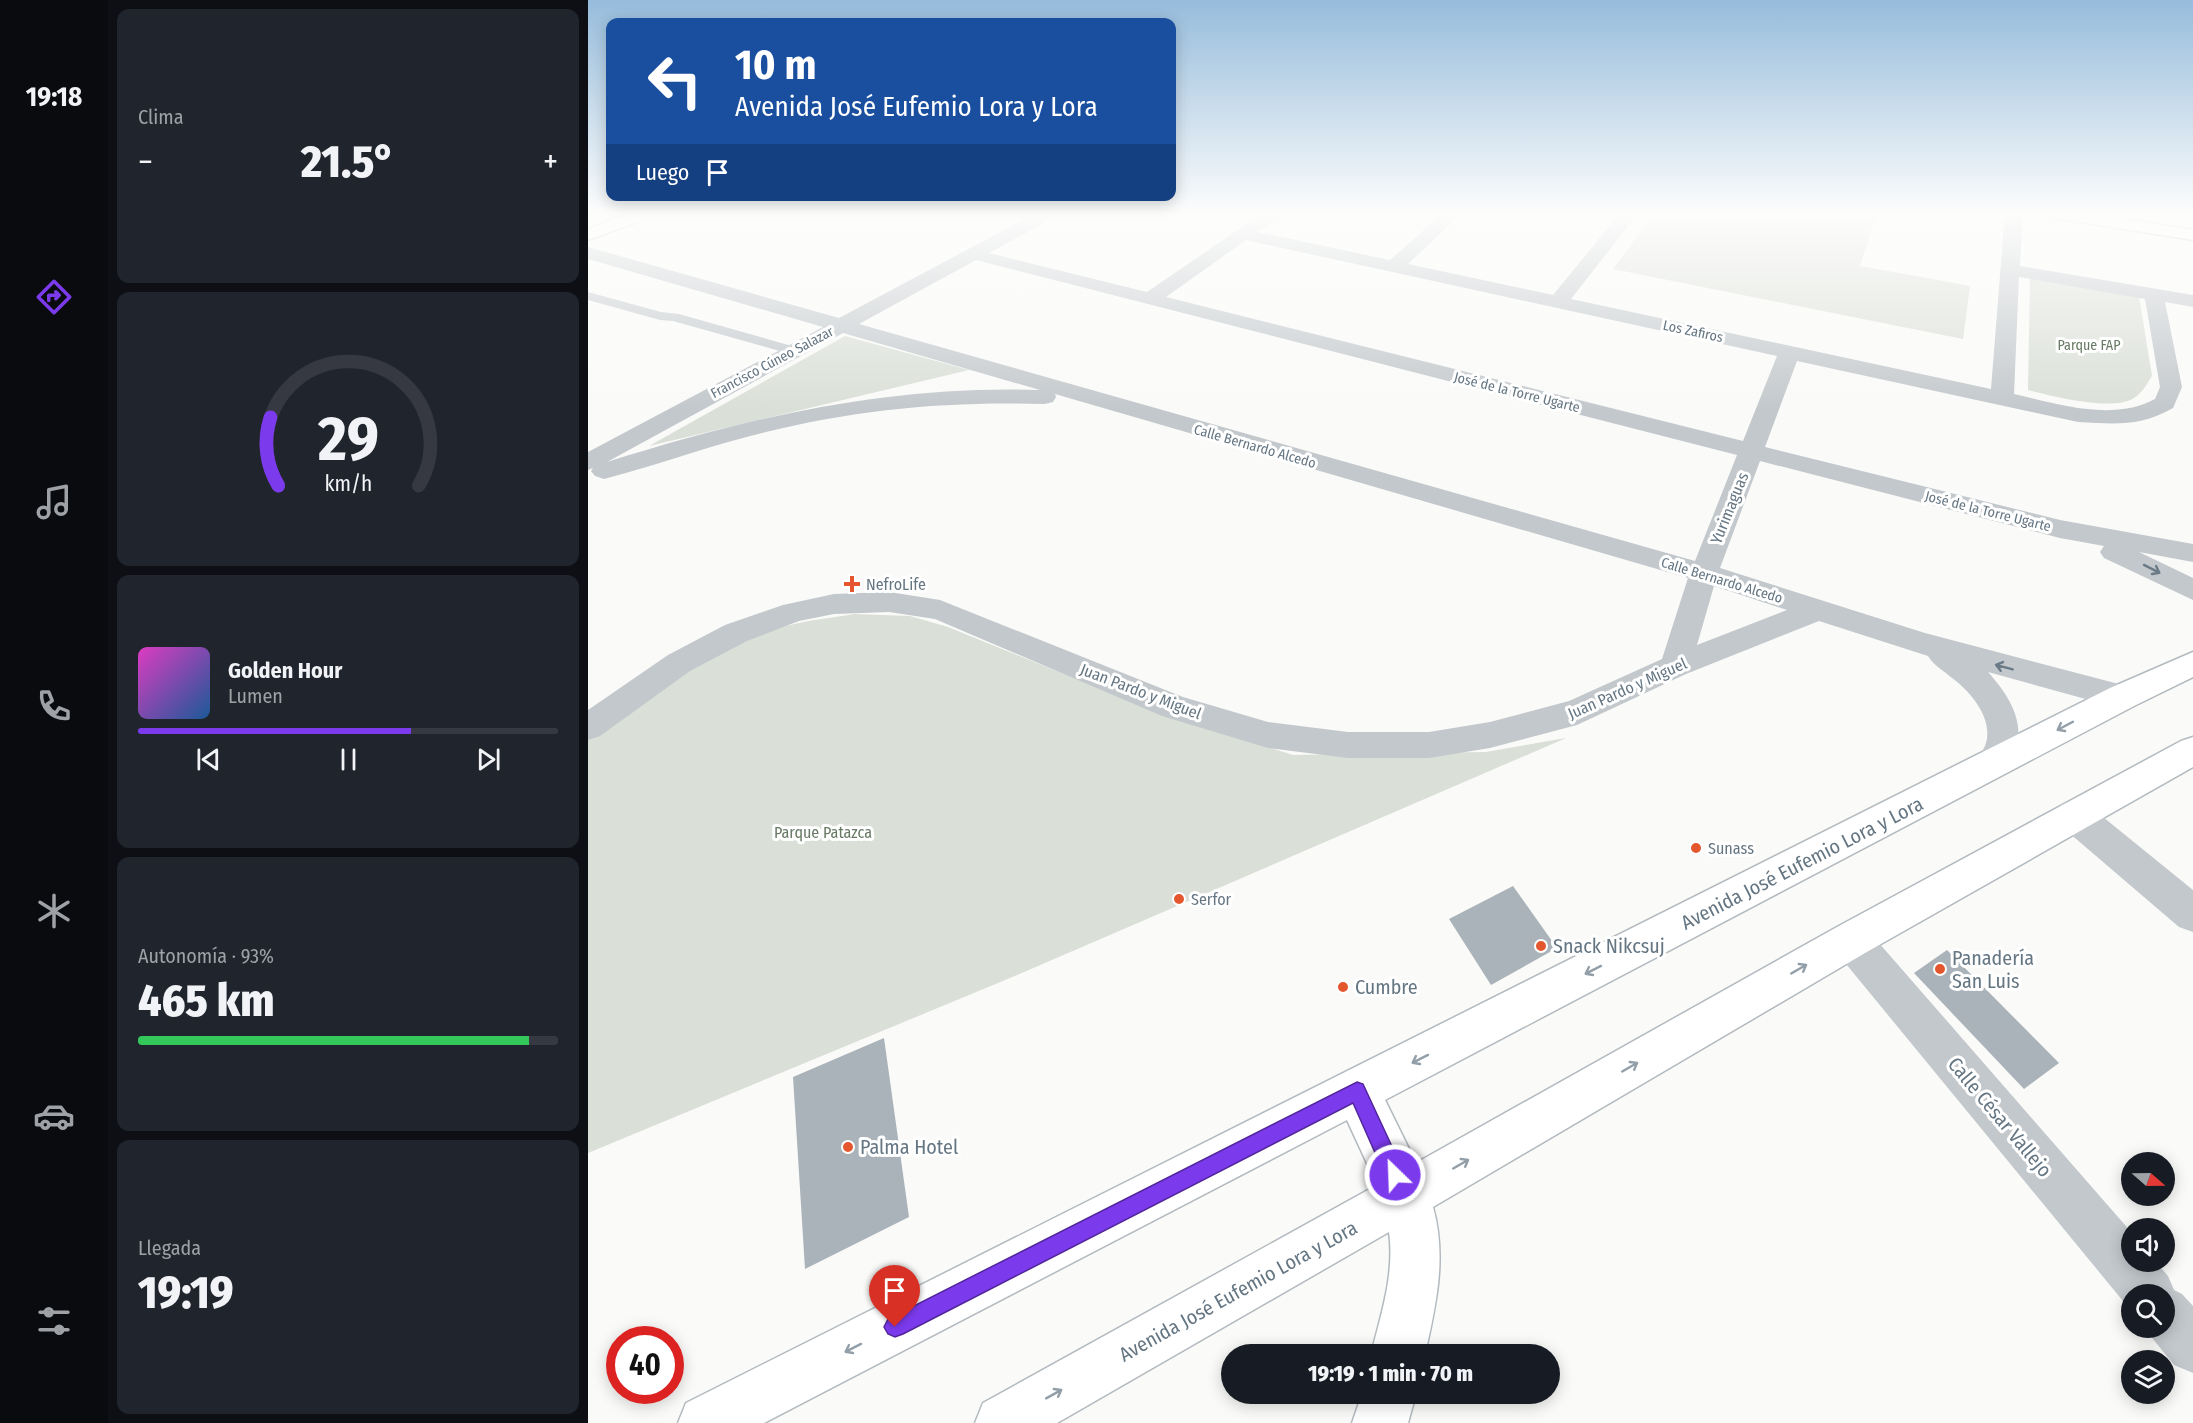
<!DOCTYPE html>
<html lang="es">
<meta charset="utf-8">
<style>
body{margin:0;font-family:"Fira Sans Condensed",sans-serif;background:#20242c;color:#f1f3f6;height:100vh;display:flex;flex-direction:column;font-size:22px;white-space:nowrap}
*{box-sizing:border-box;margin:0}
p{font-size:20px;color:#9ea1a6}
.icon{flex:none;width:33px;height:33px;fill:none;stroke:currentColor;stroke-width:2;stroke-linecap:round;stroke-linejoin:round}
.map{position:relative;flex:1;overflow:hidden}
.sheet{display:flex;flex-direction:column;gap:9px;padding:9px;background:#0d0f14;width:480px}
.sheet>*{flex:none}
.banner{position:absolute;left:18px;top:18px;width:570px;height:183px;border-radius:12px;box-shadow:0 3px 15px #0003;background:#1a4fa0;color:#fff;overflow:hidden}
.needle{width:39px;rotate:110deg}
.tools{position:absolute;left:1533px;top:1152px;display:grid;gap:12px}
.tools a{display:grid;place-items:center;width:54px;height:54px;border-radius:50%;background:#171b24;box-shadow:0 3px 15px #0003;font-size:30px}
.speed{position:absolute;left:18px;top:1326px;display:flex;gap:12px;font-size:30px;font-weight:700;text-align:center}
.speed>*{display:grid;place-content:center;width:78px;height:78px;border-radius:50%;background:#171b24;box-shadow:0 3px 15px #0003;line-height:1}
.speed .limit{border:9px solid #d22;background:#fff;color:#111}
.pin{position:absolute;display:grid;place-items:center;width:51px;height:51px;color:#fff;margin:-62px -26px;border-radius:50% 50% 50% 0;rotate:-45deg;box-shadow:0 0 6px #0007}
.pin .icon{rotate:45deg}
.me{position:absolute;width:66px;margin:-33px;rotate:336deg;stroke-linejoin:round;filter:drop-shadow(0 0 4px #0008)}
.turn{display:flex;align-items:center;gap:21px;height:126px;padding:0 30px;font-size:27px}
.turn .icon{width:78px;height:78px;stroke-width:2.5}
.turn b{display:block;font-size:42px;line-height:51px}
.then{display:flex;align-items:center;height:57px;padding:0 30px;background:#0003;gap:12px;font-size:22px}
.big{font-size:45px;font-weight:800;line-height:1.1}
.sheet .card{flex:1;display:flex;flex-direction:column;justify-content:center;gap:9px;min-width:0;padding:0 21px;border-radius:12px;background:#20242c}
.sheet .dial{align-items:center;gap:0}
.dial svg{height:156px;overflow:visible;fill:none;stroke:#363941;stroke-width:7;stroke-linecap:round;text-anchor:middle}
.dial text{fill:#f1f3f6;stroke:none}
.song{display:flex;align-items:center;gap:18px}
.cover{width:72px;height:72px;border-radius:9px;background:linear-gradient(135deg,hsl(310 70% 55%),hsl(210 70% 35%))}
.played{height:6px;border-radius:3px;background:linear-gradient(90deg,#7c3aed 65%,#363941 65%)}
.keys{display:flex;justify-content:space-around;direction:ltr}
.heat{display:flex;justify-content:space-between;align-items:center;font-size:33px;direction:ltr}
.charge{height:9px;border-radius:4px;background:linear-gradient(90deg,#34c759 93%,#363941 0)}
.trip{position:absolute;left:633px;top:1344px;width:339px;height:60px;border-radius:30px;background:#171b24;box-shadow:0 3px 15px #0003;font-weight:800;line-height:60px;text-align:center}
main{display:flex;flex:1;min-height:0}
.dock{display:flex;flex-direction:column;width:108px;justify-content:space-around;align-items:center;background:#090b0e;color:#9ea1a6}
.dock .icon{width:42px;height:42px}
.dock .current{color:#7c3aed}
.dock b{font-size:27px;color:#f1f3f6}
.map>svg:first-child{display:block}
.green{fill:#dadfd7}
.building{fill:#aab3b9}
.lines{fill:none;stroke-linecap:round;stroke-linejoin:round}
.secondary-casing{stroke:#b3babf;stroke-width:3}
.primary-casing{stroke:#b5babe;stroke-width:3}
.lane{fill:#c3c8cc;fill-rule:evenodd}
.street{fill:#c3c8cc;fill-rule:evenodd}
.secondary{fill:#fff;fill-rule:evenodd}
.primary{fill:#fff;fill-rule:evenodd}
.oneway{stroke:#6a7a87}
.oneway2{stroke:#939fa8}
.route{fill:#7c3aed;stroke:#51269a;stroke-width:1.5}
.poi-dot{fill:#e4572e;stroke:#fff;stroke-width:2}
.labels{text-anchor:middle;stroke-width:6;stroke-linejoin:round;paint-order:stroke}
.far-street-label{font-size:14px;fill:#657683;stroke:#fff}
.far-park-label{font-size:14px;fill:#687a64;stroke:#fff}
.street-label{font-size:16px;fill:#657683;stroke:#fff}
.poi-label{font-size:16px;fill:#657683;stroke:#fff;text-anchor:start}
.park-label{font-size:16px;fill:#687a64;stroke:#fff}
.near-street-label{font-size:20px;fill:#657683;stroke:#fff}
.near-poi-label{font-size:20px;fill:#657683;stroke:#fff;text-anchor:start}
</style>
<main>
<nav class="dock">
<b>19:18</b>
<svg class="icon current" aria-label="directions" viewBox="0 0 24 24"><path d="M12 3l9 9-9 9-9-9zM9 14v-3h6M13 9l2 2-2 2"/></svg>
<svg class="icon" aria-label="music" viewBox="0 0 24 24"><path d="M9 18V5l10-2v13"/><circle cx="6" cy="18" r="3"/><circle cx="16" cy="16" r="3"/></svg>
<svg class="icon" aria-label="phone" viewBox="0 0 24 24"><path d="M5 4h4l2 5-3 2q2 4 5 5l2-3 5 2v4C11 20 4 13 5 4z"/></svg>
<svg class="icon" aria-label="climate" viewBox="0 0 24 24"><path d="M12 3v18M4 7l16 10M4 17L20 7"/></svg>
<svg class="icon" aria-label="car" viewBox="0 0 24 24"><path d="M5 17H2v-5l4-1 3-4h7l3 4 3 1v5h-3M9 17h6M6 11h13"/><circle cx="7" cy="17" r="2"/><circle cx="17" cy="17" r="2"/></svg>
<svg class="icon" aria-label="filters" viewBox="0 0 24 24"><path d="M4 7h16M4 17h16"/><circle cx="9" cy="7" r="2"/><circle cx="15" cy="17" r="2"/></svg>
</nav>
<section class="sheet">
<div class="card"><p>Clima</p>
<div class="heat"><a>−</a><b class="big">21.5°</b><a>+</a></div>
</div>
<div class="card dial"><svg viewBox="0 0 100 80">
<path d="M14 69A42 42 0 1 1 86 69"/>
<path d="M14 69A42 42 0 0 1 10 34" stroke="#7c3aed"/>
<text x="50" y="56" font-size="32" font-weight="700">29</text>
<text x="50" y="72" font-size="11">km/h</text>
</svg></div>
<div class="card">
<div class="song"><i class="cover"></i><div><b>Golden Hour</b><p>Lumen</p></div></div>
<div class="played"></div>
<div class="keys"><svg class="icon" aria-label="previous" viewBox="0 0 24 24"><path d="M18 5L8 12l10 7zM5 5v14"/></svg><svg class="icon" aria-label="pause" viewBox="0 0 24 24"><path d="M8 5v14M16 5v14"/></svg><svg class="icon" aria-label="next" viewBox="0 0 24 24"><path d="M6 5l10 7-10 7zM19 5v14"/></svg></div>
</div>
<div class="card"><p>Autonomía · 93%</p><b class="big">465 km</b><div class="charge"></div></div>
<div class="card"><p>Llegada</p><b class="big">19:19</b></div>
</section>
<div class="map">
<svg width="1605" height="1423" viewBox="0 0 1605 1423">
<rect width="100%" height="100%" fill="#fafaf8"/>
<path class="green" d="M 1067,212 L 1289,212 L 1272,266 L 1382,286 L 1375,339 L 1025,269 Z
M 1442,278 L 1551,296 L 1564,376 C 1559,384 1554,393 1546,398 C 1525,412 1463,396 1440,390 Z
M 257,336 L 381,370 L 61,446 Z
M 266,614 L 322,616 L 360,627 L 577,715 L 705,755 L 898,752 L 978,738 L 422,978 L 0,1153 L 0,739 C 62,694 123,649 198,626 C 220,620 244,618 266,614 Z"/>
<path class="building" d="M 925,886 L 969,948 L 903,985 L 861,919 Z
M 1359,950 L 1471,1063 L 1436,1089 L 1326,973 Z
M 296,1038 L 321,1217 L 217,1269 L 205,1077 Z"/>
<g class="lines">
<defs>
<path id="secondary" d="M 1452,212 L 1494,212 L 1605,230 L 1605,240 L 1461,217 L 1455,216 Z
M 1605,652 L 1605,677 L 1546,706 L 797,1100 L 828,1163 L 1249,927 L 1593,741 L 1605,737 L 1605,767 L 1277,953 L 845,1207 C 859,1257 848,1305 837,1354 L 783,1354 C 793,1315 807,1273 801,1232 L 469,1423 L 387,1423 L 395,1403 L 789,1185 L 759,1120 L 176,1423 L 90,1423 L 98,1403 L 1522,688 Z
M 774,1394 L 828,1394 L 820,1423 L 764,1423 Z"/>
<path id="primary" d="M 44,212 L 69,212 L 66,216 L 0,240 L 0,229 Z"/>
</defs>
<use href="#secondary" class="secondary-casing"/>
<use href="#primary" class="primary-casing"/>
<path class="lane" d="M 0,292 L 73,312 L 91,314 L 211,348 L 213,351 L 206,355 L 85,321 L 72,320 L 0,300 Z"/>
<path class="street" d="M 450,212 L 472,212 L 469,216 L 401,253 L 559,292 L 676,212 L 696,212 L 670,232 L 802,260 L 856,212 L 875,212 L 820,264 L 965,295 L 1033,212 L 1051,212 L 983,299 L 1403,389 L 1417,212 L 1435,212 L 1432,266 L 1605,295 L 1605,307 L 1577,302 L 1594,387 L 1585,408 C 1551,427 1528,424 1490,422 L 1209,361 L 1177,447 L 1472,520 L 1605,544 L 1605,562 L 1551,552 L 1605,578 L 1605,600 L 1516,558 L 1512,552 L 1516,546 L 1472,538 L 1172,461 L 1132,568 L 1337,633 L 1546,688 L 1550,697 L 1546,706 L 1534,709 L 1400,672 C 1425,700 1442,730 1421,766 C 1413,779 1404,781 1390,776 L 1385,766 C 1388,759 1394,753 1397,746 C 1407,720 1383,692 1364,678 C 1355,670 1346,666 1340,656 L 1231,621 L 1098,674 L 989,725 L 902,748 L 841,758 L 760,758 L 680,748 L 574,716 L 347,619 L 301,612 L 246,614 L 211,621 L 159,641 L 102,671 L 12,736 L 0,740 L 0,710 L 80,655 L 137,625 L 195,605 L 246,594 L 301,592 L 352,600 L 595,697 L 680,722 L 760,732 L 841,732 L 902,722 L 981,701 L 1074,659 L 1100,578 L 467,394 L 468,397 L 465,402 L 457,404 C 362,401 270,409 178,432 C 123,445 70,465 16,479 L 7,476 L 3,471 L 5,468 L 0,470 L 0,452 L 235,327 L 0,259 L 0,247 L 251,318 ZM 658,240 L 1189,356 L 1155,441 L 578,297 ZM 388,260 L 1149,455 L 1107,561 L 271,324 ZM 1431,277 L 1557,299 L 1572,387 L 1567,399 C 1524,422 1470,404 1426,394 ZM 255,333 L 452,390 C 301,385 162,417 19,462 ZM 1126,586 L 1199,610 L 1109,645 Z
M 1486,800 L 1499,804 L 1605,890 L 1605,932 L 1591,927 L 1473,826 L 1468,815 L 1473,804 Z
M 1263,921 L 1277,927 L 1544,1233 L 1544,1262 L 1568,1262 L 1580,1276 L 1586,1290 L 1594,1294 L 1605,1306 L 1605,1373 L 1586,1365 L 1556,1328 L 1576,1328 L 1576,1294 L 1544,1294 L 1544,1312 L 1249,953 L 1243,940 L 1249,927 Z"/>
<use href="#secondary" class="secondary"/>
<use href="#primary" class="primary"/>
</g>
<defs><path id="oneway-shaft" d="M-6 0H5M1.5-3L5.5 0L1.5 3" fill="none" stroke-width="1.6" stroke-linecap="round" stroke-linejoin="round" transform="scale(1.5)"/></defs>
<g class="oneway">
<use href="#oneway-shaft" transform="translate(1564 569) rotate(27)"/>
<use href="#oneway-shaft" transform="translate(1416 667) rotate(-165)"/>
</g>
<g class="oneway2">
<use href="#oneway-shaft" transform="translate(1477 726) rotate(152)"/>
<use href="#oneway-shaft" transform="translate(1211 969) rotate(-30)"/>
<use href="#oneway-shaft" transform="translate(1005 970) rotate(153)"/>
<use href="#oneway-shaft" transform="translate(832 1059) rotate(153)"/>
<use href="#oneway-shaft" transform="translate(1042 1067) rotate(-30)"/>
<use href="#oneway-shaft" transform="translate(873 1164) rotate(-30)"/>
<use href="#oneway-shaft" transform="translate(265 1348) rotate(153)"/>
<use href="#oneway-shaft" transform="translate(466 1394) rotate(-29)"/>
</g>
<linearGradient id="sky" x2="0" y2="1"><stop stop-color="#96bcdc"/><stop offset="0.52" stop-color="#fdfdfc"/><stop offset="1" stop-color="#fdfdfc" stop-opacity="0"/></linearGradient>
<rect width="1605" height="411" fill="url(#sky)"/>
<path class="route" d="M 769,1082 L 775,1084 L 814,1168 L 817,1175 L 814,1182 L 807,1185 L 800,1182 L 765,1103 L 315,1334 L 307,1337 L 300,1334 L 296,1327 L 300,1319 Z"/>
<g class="poi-dot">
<path d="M261 575h6v6h6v6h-6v6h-6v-6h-6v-6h6z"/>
<circle cx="1108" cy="848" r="6"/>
<circle cx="591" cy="899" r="6"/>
<circle cx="953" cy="946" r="6"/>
<circle cx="1352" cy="969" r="6"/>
<circle cx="755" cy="987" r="6"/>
<circle cx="260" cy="1147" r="6"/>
</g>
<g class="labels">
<g class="far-street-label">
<text transform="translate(1105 331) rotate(12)" y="5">Los Zafiros</text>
<text transform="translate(184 362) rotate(-28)" y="5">Francisco Cúneo Salazar</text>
<text transform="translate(929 392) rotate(14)" y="5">José de la Torre Ugarte</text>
<text transform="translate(667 446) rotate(16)" y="5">Calle Bernardo Alcedo</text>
<text transform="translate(1400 511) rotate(14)" y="5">José de la Torre Ugarte</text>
<text transform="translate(1134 580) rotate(17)" y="5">Calle Bernardo Alcedo</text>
</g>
<g class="far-park-label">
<text x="1501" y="350">Parque FAP</text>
</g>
<g class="street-label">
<text transform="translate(1141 508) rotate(-68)" y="6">Yurimaguas</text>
<text transform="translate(1039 688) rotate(-24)" y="6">Juan Pardo y Miguel</text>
<text transform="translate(553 691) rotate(21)" y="6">Juan Pardo y Miguel</text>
</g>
<g class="poi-label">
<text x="278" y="590">NefroLife</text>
<text x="1120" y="854">Sunass</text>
<text x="603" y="905">Serfor</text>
</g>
<g class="park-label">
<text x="235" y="838">Parque Patazca</text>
</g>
<g class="near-street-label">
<text transform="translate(1214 863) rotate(-27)" y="7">Avenida José Eufemio Lora y Lora</text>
<text transform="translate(1412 1117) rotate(50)" y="7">Calle César Vallejo</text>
<text transform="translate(650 1291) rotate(-29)" y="7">Avenida José Eufemio Lora y Lora</text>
</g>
<g class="near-poi-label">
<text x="965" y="953">Snack Nikcsuj</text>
<text x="1364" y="965">Panadería<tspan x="1364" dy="23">San Luis</tspan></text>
<text x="767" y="994">Cumbre</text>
<text x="272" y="1154">Palma Hotel</text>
</g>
</g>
</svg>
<div class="tools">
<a><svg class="needle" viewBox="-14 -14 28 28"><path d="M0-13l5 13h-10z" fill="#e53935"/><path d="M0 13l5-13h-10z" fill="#9ea1a6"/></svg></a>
<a><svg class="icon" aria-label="sound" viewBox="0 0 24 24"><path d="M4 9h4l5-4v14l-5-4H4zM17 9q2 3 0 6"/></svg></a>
<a><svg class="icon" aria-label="search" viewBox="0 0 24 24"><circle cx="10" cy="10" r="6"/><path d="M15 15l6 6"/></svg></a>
<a><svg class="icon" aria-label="layers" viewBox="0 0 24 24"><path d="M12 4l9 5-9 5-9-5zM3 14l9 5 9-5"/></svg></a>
</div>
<div class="speed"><div class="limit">40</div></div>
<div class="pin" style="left:307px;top:1327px;background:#d93025"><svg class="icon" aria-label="arrive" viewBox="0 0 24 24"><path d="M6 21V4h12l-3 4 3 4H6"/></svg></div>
<svg class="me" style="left:807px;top:1175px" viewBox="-20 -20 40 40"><circle r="17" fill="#7c3aed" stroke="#fff" stroke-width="3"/><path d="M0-11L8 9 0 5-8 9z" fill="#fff"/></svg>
<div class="trip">19:19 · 1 min · 70 m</div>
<div class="banner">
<div class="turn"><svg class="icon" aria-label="left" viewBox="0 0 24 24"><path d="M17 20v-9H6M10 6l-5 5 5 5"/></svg><div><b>10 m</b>Avenida José Eufemio Lora y Lora</div></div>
<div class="then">Luego<svg class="icon" aria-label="arrive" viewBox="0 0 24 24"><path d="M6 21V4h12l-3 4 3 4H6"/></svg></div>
</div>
</div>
</main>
